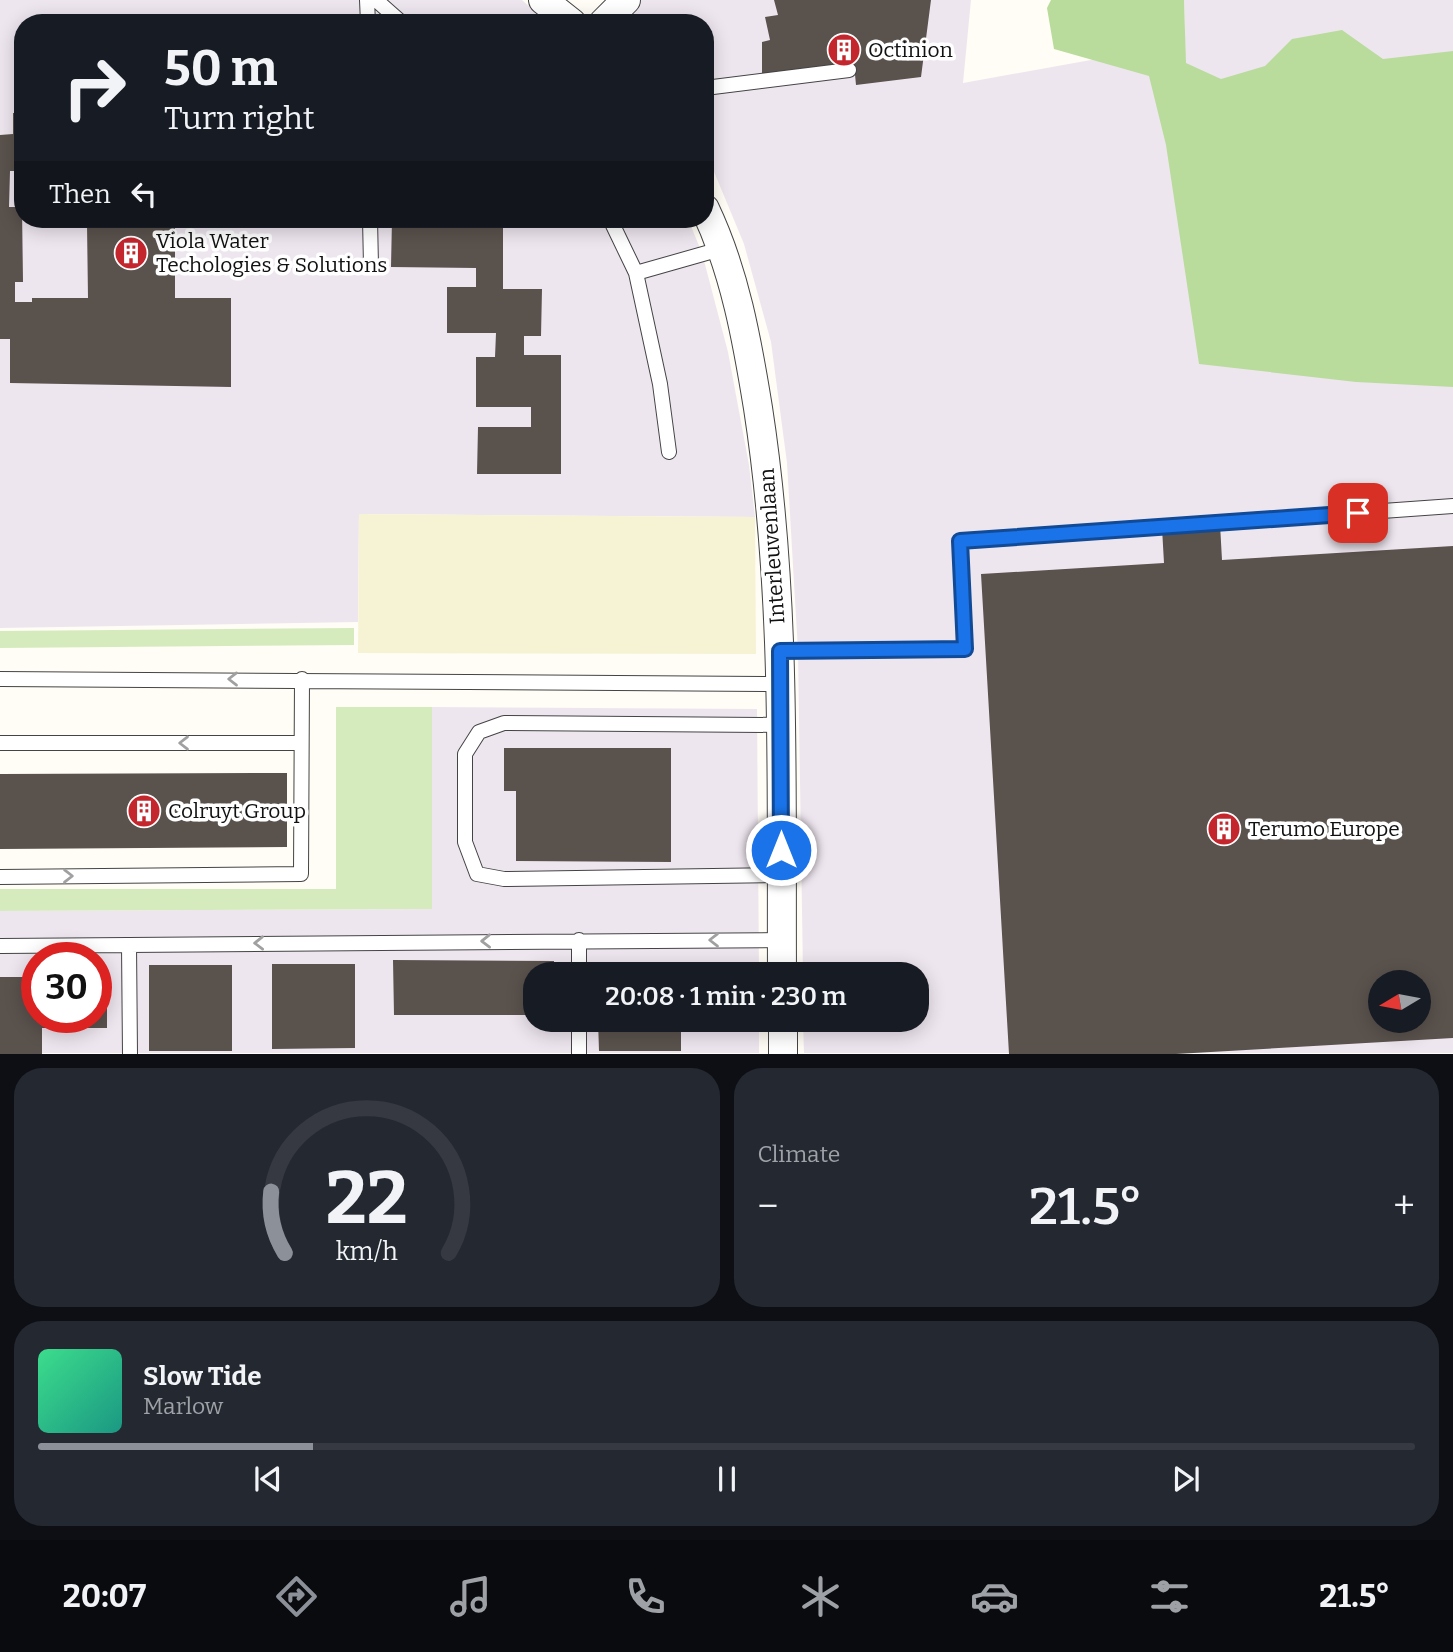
<!DOCTYPE html>
<meta charset="utf-8">
<style>
body{margin:0;font-family:Bitter,serif;background:#242831;color:#f1f3f6;height:100vh;display:flex;flex-direction:column;font-size:26px;white-space:nowrap}
*{box-sizing:border-box;margin:0}
p{font-size:23px;color:#9ea1a6}
.icon{flex:none;width:38px;height:38px;fill:none;stroke:currentColor;stroke-width:2;stroke-linecap:round;stroke-linejoin:round}
.map{position:relative;height:1054px;overflow:hidden}
.sheet{display:flex;flex-direction:column;gap:14px;padding:14px;background:#0d0f14;flex:1}
.sheet>*{flex:none}
.hud{position:absolute;left:14px;top:14px;width:700px;height:214px;border-radius:28px;box-shadow:0 4px 18px #0003;background:#171b24;color:#f1f3f6;overflow:hidden}
.needle{width:46px;rotate:260deg}
.controls{position:absolute;left:1368px;top:970px;display:grid;gap:14px}
.controls a{display:grid;place-items:center;width:63px;height:63px;border-radius:50%;background:#171b24;box-shadow:0 4px 18px #0003;font-size:35px}
.speed{position:absolute;left:21px;top:942px;display:flex;gap:14px;font-size:35px;font-weight:700;text-align:center}
.speed>*{display:grid;place-content:center;width:91px;height:91px;border-radius:50%;background:#171b24;box-shadow:0 4px 18px #0003;line-height:1}
.speed .limit{border:10px solid #d22;background:#fff;color:#111}
.pin{position:absolute;display:grid;place-items:center;width:60px;height:60px;color:#fff;margin:-30px;border-radius:14px;box-shadow:0 4px 10px #0006}
.me{position:absolute;width:77px;margin:-38px;rotate:0deg;stroke-linejoin:round;filter:drop-shadow(0 0 5px #0008)}
.turn{display:flex;align-items:center;gap:24px;height:147px;padding:0 35px;font-size:32px}
.turn .icon{width:91px;height:91px;stroke-width:2.5}
.turn b{display:block;font-size:49px;line-height:60px}
.then{display:flex;align-items:center;height:66px;padding:0 35px;background:#0003;gap:14px;font-size:26px}
.big{font-size:52px;font-weight:600;line-height:1.1}
.sheet .tile{flex:1;display:flex;flex-direction:column;justify-content:center;gap:10px;min-width:0;padding:0 24px;border-radius:28px;background:#242831}
.sheet .dial{align-items:center;gap:0}
.dial svg{height:182px;overflow:visible;fill:none;stroke:#363941;stroke-width:7;stroke-linecap:round;text-anchor:middle}
.dial text{fill:#f1f3f6;stroke:none}
.song{display:flex;align-items:center;gap:21px}
.cover{width:84px;height:84px;border-radius:10px;background:linear-gradient(135deg,hsl(150 70% 55%),hsl(170 70% 35%))}
.played{height:7px;border-radius:4px;background:linear-gradient(90deg,#8c9099 20%,#363941 20%)}
.keys{display:flex;justify-content:space-around;direction:ltr}
.heat{display:flex;justify-content:space-between;align-items:center;font-size:38px;direction:ltr}
.sheet .tiles{flex:1;display:grid;gap:14px;grid-template-columns:1fr 1fr}
.tile:last-child{grid-column:span 2}
.trip{position:absolute;left:523px;top:962px;width:406px;height:70px;border-radius:28px;background:#171b24;box-shadow:0 4px 18px #0003;font-weight:600;line-height:70px;text-align:center}
.tabs{display:flex;height:112px;justify-content:space-around;align-items:center;background:#090b0e;color:#9ea1a6}
.tabs .icon{width:49px;height:49px}
.tabs .selected{color:#8c9099}
.tabs b{font-size:32px;color:#f1f3f6}
.map>svg:first-child{display:block}
.industrial{fill:#eee6ef;fill-rule:evenodd}
.farmland{fill:#f6f3d4}
.green{fill:#d5ebbd}
.forest{fill:#b9dc9c}
.building{fill:#5a524d;fill-rule:evenodd}
.lines{fill:none;stroke-linecap:round;stroke-linejoin:round}
.lane-casing{stroke:#444;stroke-width:16}
.street-casing{stroke:#444;stroke-width:30}
.lane{stroke:#fff;stroke-width:14}
.street{stroke:#fff;stroke-width:28}
.oneway{stroke:#a0a0a0}
.route-casing{stroke:#114b97;stroke-width:18}
.route{stroke:#1a73e8;stroke-width:12}
.labels{text-anchor:middle;stroke-width:7;stroke-linejoin:round;paint-order:stroke}
.poi-label{font-size:21px;fill:#111;stroke:#fff;text-anchor:start}
.street-label{font-size:21px;fill:#111;stroke:#fff}
</style>
<div class="map">
<svg width="1453" height="1054" viewBox="0 0 1453 1054">
<rect width="100%" height="100%" fill="#fffdf5"/>
<path class="industrial" d="M 0,0 L 522,0 L 548,23 L 23,23 L 23,219 L 688,219 L 702,253 L 728,352 L 749,465 L 755,517 L 359,514 L 358,622 L 0,628 Z
M 636,0 L 971,0 L 963,83 L 1185,43 L 1184,0 L 1453,0 L 1453,1053 L 804,1053 L 803,1020 L 917,1020 L 917,975 L 803,975 L 798,651 L 787,463 L 771,342 L 744,244 L 705,150 L 705,23 L 632,23 L 624,11 ZM 1381,982 L 1419,982 L 1419,1020 L 1381,1020 Z
M 432,707 L 757,709 L 759,975 L 536,975 L 536,1020 L 759,1020 L 759,1053 L 0,1053 L 0,911 L 431,909 ZM 37,957 L 96,957 L 96,1017 L 37,1017 Z"/>
<path class="farmland" d="M 359,514 L 755,517 L 756,654 L 358,653 Z"/>
<path class="green" d="M 354,628 L 354,645 L 0,648 L 0,631 Z
M 336,707 L 432,707 L 432,909 L 0,911 L 0,889 L 336,889 Z"/>
<path class="forest" d="M 1051,0 L 1184,0 L 1186,63 L 1221,79 L 1265,66 L 1292,39 L 1342,30 L 1383,59 L 1453,51 L 1453,387 L 1356,382 L 1199,364 L 1166,145 L 1149,76 L 1054,49 L 1047,8 Z"/>
<path class="building" d="M 774,0 L 931,0 L 921,77 L 856,85 L 854,64 L 762,77 L 762,42 L 770,40 L 765,17 L 778,15 Z
M 13,113 L 23,113 L 23,171 L 10,171 L 9,207 L 22,207 L 23,282 L 15,282 L 15,302 L 32,302 L 32,298 L 88,298 L 87,224 L 92,224 L 92,219 L 175,219 L 175,298 L 231,298 L 231,387 L 10,383 L 10,339 L 0,339 L 0,135 L 13,134 Z
M 392,219 L 503,219 L 503,289 L 542,289 L 541,336 L 524,336 L 524,355 L 561,355 L 561,474 L 477,474 L 478,427 L 531,427 L 531,407 L 476,407 L 476,357 L 495,357 L 496,333 L 447,333 L 447,287 L 476,287 L 476,268 L 391,267 Z
M 1220,524 L 1222,560 L 1453,546 L 1453,1038 L 1176,1054 L 1009,1054 L 981,574 L 1164,563 L 1162,528 ZM 1381,982 L 1419,982 L 1419,1020 L 1381,1020 Z
M 504,748 L 671,748 L 671,862 L 516,861 L 516,791 L 504,791 Z
M 287,773 L 287,847 L 0,849 L 0,774 Z
M 393,960 L 554,961 L 554,975 L 536,975 L 536,1015 L 394,1015 Z
M 272,964 L 355,964 L 355,1048 L 272,1049 Z
M 149,965 L 232,965 L 232,1051 L 149,1051 Z
M 598,966 L 681,966 L 681,975 L 598,975 Z
M 0,977 L 37,977 L 37,1017 L 96,1017 L 96,978 L 107,978 L 107,1028 L 42,1028 L 42,1054 L 0,1054 Z
M 598,1020 L 681,1020 L 681,1051 L 599,1051 Z"/>
<g class="lines">
<defs>
<path id="lane" d="M 367,0 L 368,23
M 376,0 L 402,23
M 705,88 L 849,70
M 370,219 L 371,265
M 610,219 L 636,273 L 660,384 L 669,452
M 636,273 L 724,248
M 780,651 L 965,649 L 960,541 L 1453,506
M 0,679 L 780,684
M 780,725 L 504,723 L 479,732 L 465,754 L 465,842 L 477,874 L 504,879 L 782,875
M 0,743 L 301,743
M 0,877 L 301,874 L 302,679
M 129,945 L 130,1054
M 0,946 L 782,940
M 579,975 L 579,940
M 579,1054 L 579,1020"/>
<path id="street" d="M 543,0 L 572,23
M 603,23 L 626,0
M 705,209 C 735,272 747,340 758,408 C 787,595 781,786 782,975
M 783,1020 L 783,1054"/>
</defs>
<use href="#lane" class="lane-casing"/>
<use href="#street" class="street-casing"/>
<use href="#lane" class="lane"/>
<use href="#street" class="street"/>
</g>
<defs><path id="oneway-chevron" d="M-2-3.5L2.5 0L-2 3.5" fill="none" stroke-width="1.6" stroke-linecap="round" stroke-linejoin="round" transform="scale(1.75)"/></defs>
<g class="oneway">
<use href="#oneway-chevron" transform="translate(233 679) rotate(-180)"/>
<use href="#oneway-chevron" transform="translate(184 743) rotate(180)"/>
<use href="#oneway-chevron" transform="translate(68 876)"/>
<use href="#oneway-chevron" transform="translate(714 940) rotate(180)"/>
<use href="#oneway-chevron" transform="translate(486 941) rotate(179)"/>
<use href="#oneway-chevron" transform="translate(259 943) rotate(179)"/>
</g>
<g class="lines">
<defs>
<path id="route" d="M 781,850 L 780,651 L 965,649 L 960,541 L 1358,513"/>
</defs>
<use href="#route" class="route-casing"/>
<use href="#route" class="route"/>
</g>
<defs>
<symbol id="building-disc" viewBox="-11 -11 22 22"><circle r="9.5" fill="#c4262e" stroke="#fff"/><path d="M-4-6H4V6H1V3H-1V6H-4ZM-2.5-4.3h1.7v1.8h-1.7ZM.8-4.3h1.7v1.8H.8ZM-2.5-1h1.7V.8h-1.7ZM.8-1h1.7V.8H.8Z" fill="#fff"/></symbol>
</defs>
<g fill-rule="evenodd">
<use href="#building-disc" x="825" y="31" width="38" height="38"/>
<use href="#building-disc" x="112" y="234" width="38" height="38"/>
<use href="#building-disc" x="125" y="792" width="38" height="38"/>
<use href="#building-disc" x="1205" y="810" width="38" height="38"/>
</g>
<g class="labels">
<g class="poi-label">
<text x="868" y="57">Octinion</text>
<text x="156" y="248">Viola Water<tspan x="156" dy="24">Techologies &amp; Solutions</tspan></text>
<text x="168" y="818">Colruyt Group</text>
<text x="1248" y="836">Terumo Europe</text>
</g>
<g class="street-label">
<text transform="translate(772 546) rotate(-94)" y="7">Interleuvenlaan</text>
</g>
</g>
</svg>
<div class="controls">
<a><svg class="needle" viewBox="-14 -14 28 28"><path d="M0-13l5 13h-10z" fill="#e53935"/><path d="M0 13l5-13h-10z" fill="#9ea1a6"/></svg></a>
</div>
<div class="speed"><div class="limit">30</div></div>
<div class="pin" style="left:1358px;top:513px;background:#d93025"><svg class="icon" aria-label="arrive" viewBox="0 0 24 24"><path d="M6 21V4h12l-3 4 3 4H6"/></svg></div>
<svg class="me" style="left:781px;top:850px" viewBox="-20 -20 40 40"><circle r="17" fill="#1a73e8" stroke="#fff" stroke-width="3"/><path d="M0-11L8 9 0 5-8 9z" fill="#fff"/></svg>
<div class="trip">20:08 · 1 min · 230 m</div>
<div class="hud">
<div class="turn"><svg class="icon" aria-label="right" viewBox="0 0 24 24"><path d="M7 20v-9h11M14 6l5 5-5 5"/></svg><div><b>50 m</b>Turn right</div></div>
<div class="then">Then<svg class="icon" aria-label="left" viewBox="0 0 24 24"><path d="M17 20v-9H6M10 6l-5 5 5 5"/></svg></div>
</div>
</div>
<section class="sheet">
<div class="tiles">
<div class="tile dial"><svg viewBox="0 0 100 80">
<path d="M14 69A42 42 0 1 1 86 69"/>
<path d="M14 69A42 42 0 0 1 8 42" stroke="#8c9099"/>
<text x="50" y="56" font-size="32" font-weight="700">22</text>
<text x="50" y="72" font-size="11">km/h</text>
</svg></div>
<div class="tile"><p>Climate</p>
<div class="heat"><a>−</a><b class="big">21.5°</b><a>+</a></div>
</div>
<div class="tile">
<div class="song"><i class="cover"></i><div><b>Slow Tide</b><p>Marlow</p></div></div>
<div class="played"></div>
<div class="keys"><svg class="icon" aria-label="previous" viewBox="0 0 24 24"><path d="M18 5L8 12l10 7zM5 5v14"/></svg><svg class="icon" aria-label="pause" viewBox="0 0 24 24"><path d="M8 5v14M16 5v14"/></svg><svg class="icon" aria-label="next" viewBox="0 0 24 24"><path d="M6 5l10 7-10 7zM19 5v14"/></svg></div>
</div>
</div>
</section>
<nav class="tabs">
<b>20:07</b>
<svg class="icon selected" aria-label="directions" viewBox="0 0 24 24"><path d="M12 3l9 9-9 9-9-9zM9 14v-3h6M13 9l2 2-2 2"/></svg>
<svg class="icon" aria-label="music" viewBox="0 0 24 24"><path d="M9 18V5l10-2v13"/><circle cx="6" cy="18" r="3"/><circle cx="16" cy="16" r="3"/></svg>
<svg class="icon" aria-label="phone" viewBox="0 0 24 24"><path d="M5 4h4l2 5-3 2q2 4 5 5l2-3 5 2v4C11 20 4 13 5 4z"/></svg>
<svg class="icon" aria-label="climate" viewBox="0 0 24 24"><path d="M12 3v18M4 7l16 10M4 17L20 7"/></svg>
<svg class="icon" aria-label="car" viewBox="0 0 24 24"><path d="M5 17H2v-5l4-1 3-4h7l3 4 3 1v5h-3M9 17h6M6 11h13"/><circle cx="7" cy="17" r="2"/><circle cx="17" cy="17" r="2"/></svg>
<svg class="icon" aria-label="filters" viewBox="0 0 24 24"><path d="M4 7h16M4 17h16"/><circle cx="9" cy="7" r="2"/><circle cx="15" cy="17" r="2"/></svg>
<b>21.5°</b>
</nav>
